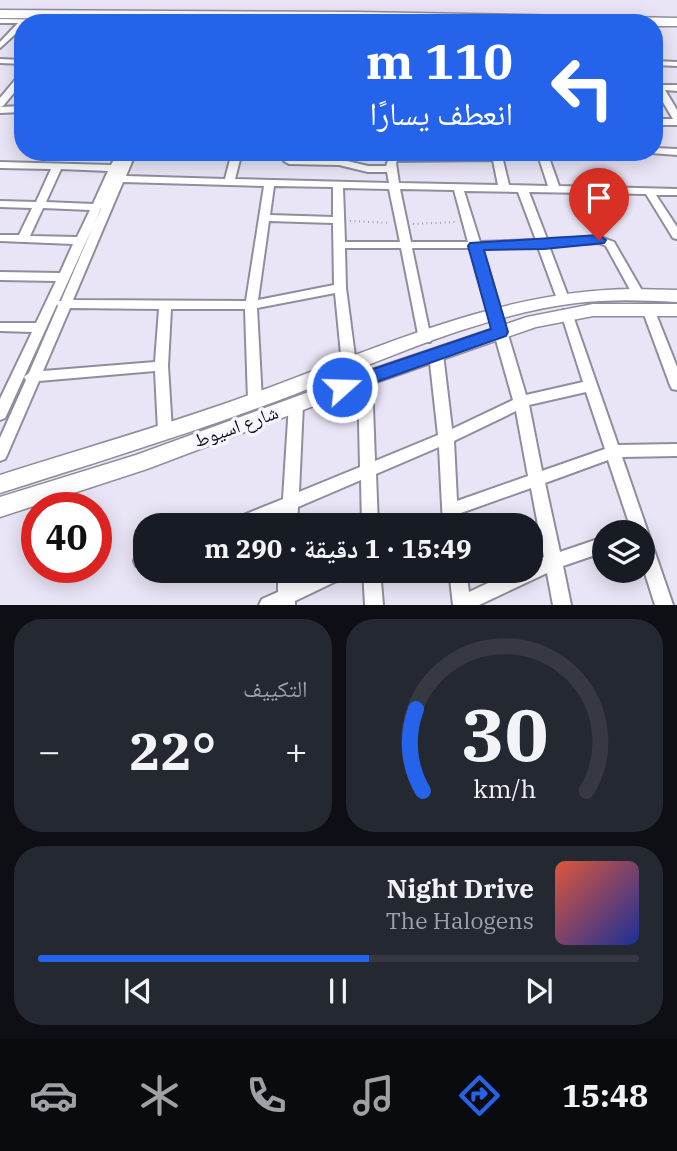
<!DOCTYPE html>
<html lang="ar">
<meta charset="utf-8">
<style>
body{margin:0;font-family:"IBM Plex Serif","Noto Naskh Arabic",serif;background:#242831;color:#f1f3f6;direction:rtl;height:100vh;display:flex;flex-direction:column;font-size:26px;white-space:nowrap}
*{box-sizing:border-box;margin:0}
p{font-size:23px;color:#9ea1a6}
.icon{flex:none;width:38px;height:38px;fill:none;stroke:currentColor;stroke-width:2;stroke-linecap:round;stroke-linejoin:round}
.map{position:relative;height:605px;overflow:hidden;direction:ltr}
.side{display:flex;flex-direction:column;gap:14px;padding:14px;background:#0d0f14;flex:1}
.side>*{flex:none}
.top-card{position:absolute;left:14px;top:14px;width:649px;height:147px;border-radius:28px;box-shadow:0 4px 18px #0003;direction:rtl;background:#2563eb;color:#fff;overflow:hidden}
.buttons{position:absolute;left:592px;top:520px;display:grid;gap:14px}
.buttons a{display:grid;place-items:center;width:63px;height:63px;border-radius:50%;background:#171b24;box-shadow:0 4px 18px #0003;font-size:35px}
.speed{position:absolute;left:21px;top:492px;display:flex;gap:14px;font-size:35px;font-weight:700;text-align:center}
.speed>*{display:grid;place-content:center;width:91px;height:91px;border-radius:50%;background:#171b24;box-shadow:0 4px 18px #0003;line-height:1}
.speed .limit{border:10px solid #d22;background:#fff;color:#111}
.pin{position:absolute;display:grid;place-items:center;width:60px;height:60px;color:#fff;margin:-72px -30px;border-radius:50% 50% 50% 0;rotate:-45deg;box-shadow:0 0 7px #0007}
.pin .icon{rotate:45deg}
.me{position:absolute;width:77px;margin:-38px;rotate:70deg;stroke-linejoin:round;filter:drop-shadow(0 0 5px #0008)}
.turn{display:flex;align-items:center;gap:24px;height:147px;padding:0 35px;font-size:32px}
.turn .icon{width:91px;height:91px;stroke-width:2.5}
.turn b{display:block;font-size:49px;line-height:60px}
.big{font-size:52px;font-weight:700;line-height:1.1}
.side .widget{flex:1;display:flex;flex-direction:column;justify-content:center;gap:10px;min-width:0;padding:0 24px;border-radius:28px;background:#242831}
.side .dial{align-items:center;gap:0}
.dial svg{height:182px;overflow:visible;fill:none;stroke:#363941;stroke-width:7;stroke-linecap:round;text-anchor:middle}
.dial text{fill:#f1f3f6;stroke:none}
.song{display:flex;align-items:center;gap:21px}
.cover{width:84px;height:84px;border-radius:10px;background:linear-gradient(135deg,hsl(10 70% 55%),hsl(230 70% 35%))}
.played{height:7px;border-radius:4px;background:linear-gradient(90deg,#2563eb 55%,#363941 55%)}
.keys{display:flex;justify-content:space-around;direction:ltr}
.heat{display:flex;justify-content:space-between;align-items:center;font-size:38px;direction:ltr}
.side .tiles{flex:1;display:grid;gap:14px;grid-template-columns:1fr 1fr}
.widget:last-child{grid-column:span 2}
.trip{position:absolute;left:133px;top:513px;width:410px;height:70px;border-radius:28px;background:#171b24;box-shadow:0 4px 18px #0003;font-weight:700;line-height:70px;text-align:center;direction:rtl}
.tab-bar{display:flex;height:112px;justify-content:space-around;align-items:center;background:#090b0e;color:#9ea1a6}
.tab-bar .icon{width:49px;height:49px}
.tab-bar .current{color:#2563eb}
.tab-bar b{font-size:32px;color:#f1f3f6}
.map>svg:first-child{display:block}
.lines{fill:none;stroke-linecap:round;stroke-linejoin:round}
.street-casing{stroke:#908d9c;stroke-width:4}
.secondary-casing{stroke:#908d9c;stroke-width:3}
.highway-casing{stroke:#908d9c;stroke-width:3}
.path{stroke:#9f9caa;stroke-width:2;stroke-dasharray:1 3.5;stroke-linecap:butt}
.street{fill:#fff;fill-rule:evenodd}
.secondary{fill:#fff;fill-rule:evenodd}
.highway{fill:#fff;fill-rule:evenodd}
.route{fill:#2563eb;stroke:#184099;stroke-width:2}
.labels{text-anchor:middle;stroke-width:7;stroke-linejoin:round;paint-order:stroke}
.street-label{font-size:19px;fill:#111016;stroke:#f6f4fe}
</style>
<div class="map">
<svg width="677" height="605" viewBox="0 0 677 605">
<rect width="100%" height="100%" fill="#e9e5f6"/>
<g class="lines">
<defs>
<path id="street" d="M 0,19 L 126,21 L 129,23 L 23,23 L 23,27 L 0,48 L 0,42 L 18,23 L 0,23 Z
M 0,59 L 23,60 L 23,64 L 0,63 Z
M 654,61 L 677,62 L 677,66 L 654,65 Z
M 20,74 L 23,74 L 23,82 L 3,106 L 0,107 L 0,98 Z
M 654,77 L 662,85 L 677,85 L 677,91 L 665,90 L 677,110 L 677,125 L 654,125 L 654,119 L 673,119 L 654,87 Z
M 23,106 L 23,112 L 0,113 L 0,107 Z
M 654,148 L 677,149 L 677,155 L 651,153 L 654,152 Z
M 126,152 L 136,152 L 126,176 L 225,179 L 232,152 L 242,152 L 235,179 L 389,183 L 387,172 L 368,172 L 339,165 L 289,164 L 284,161 L 289,158 L 339,159 L 368,166 L 386,166 L 389,158 L 394,155 L 492,154 L 491,152 L 501,152 L 509,185 L 548,186 L 537,152 L 547,152 L 559,186 L 677,189 L 677,195 L 656,195 L 677,227 L 677,239 L 673,238 L 646,194 L 529,192 L 547,239 L 601,237 L 614,242 L 644,294 L 642,297 L 634,297 L 606,246 L 599,243 L 549,246 L 569,299 L 563,303 L 557,299 L 538,247 L 482,248 L 526,395 L 583,382 L 561,313 L 563,310 L 571,310 L 618,445 L 677,444 L 677,456 L 622,457 L 673,605 L 655,605 L 642,564 L 642,532 L 632,532 L 608,460 L 545,483 L 560,552 L 604,537 L 604,552 L 563,566 L 571,605 L 553,605 L 547,573 L 479,605 L 453,605 L 449,570 L 466,570 L 469,592 L 516,570 L 530,570 L 530,564 L 544,557 L 531,488 L 458,514 L 459,525 L 443,525 L 439,447 L 376,474 L 378,525 L 362,525 L 361,480 L 298,507 L 297,525 L 281,525 L 282,514 L 255,525 L 229,525 L 231,520 L 283,499 L 289,404 L 291,400 L 296,399 L 301,400 L 303,404 L 299,492 L 360,467 L 358,379 L 360,375 L 370,375 L 372,379 L 375,461 L 438,435 L 429,354 L 431,351 L 441,351 L 443,354 L 452,429 L 513,400 L 470,248 L 412,248 L 431,339 L 430,342 L 420,342 L 419,339 L 401,248 L 345,248 L 346,288 L 356,364 L 354,367 L 344,367 L 342,364 L 335,293 L 257,308 L 262,401 L 260,405 L 255,406 L 250,405 L 248,401 L 245,309 L 171,309 L 168,366 L 172,431 L 170,435 L 165,437 L 160,435 L 158,431 L 155,371 L 39,381 L 7,455 L 5,459 L 0,461 L 0,438 L 26,380 L 24,377 L 29,373 L 58,306 L 57,304 L 7,414 L 5,418 L 0,420 L 0,399 L 32,332 L 0,331 L 0,323 L 36,323 L 56,281 L 0,280 L 0,272 L 60,273 L 73,244 L 0,241 L 0,235 L 19,235 L 32,208 L 0,207 L 0,201 L 36,202 L 51,169 L 0,168 L 0,162 L 111,165 L 117,154 L 120,153 L 125,156 ZM 493,160 L 498,185 L 399,183 L 396,163 L 397,161 ZM 61,169 L 108,171 L 93,204 L 46,202 ZM 123,182 L 264,186 L 246,301 L 73,300 ZM 274,186 L 333,187 L 333,217 L 270,215 ZM 343,188 L 389,189 L 400,242 L 345,242 ZM 400,189 L 454,190 L 468,242 L 411,242 ZM 464,191 L 518,192 L 536,240 L 480,242 ZM 43,208 L 90,210 L 77,237 L 30,236 ZM 101,208 L 61,301 L 59,301 L 101,209 ZM 269,221 L 333,223 L 334,285 L 258,300 ZM 70,308 L 159,309 L 155,362 L 43,371 ZM 586,392 L 605,449 L 542,471 L 529,405 ZM 516,411 L 528,476 L 457,501 L 454,441 Z
M 648,305 L 654,309 L 677,367 L 677,390 L 672,389 L 670,385 L 642,309 Z
M 145,552 L 145,568 L 136,566 L 134,561 L 136,556 Z
M 278,570 L 295,570 L 295,583 L 322,570 L 349,570 L 347,576 L 295,601 L 295,605 L 259,605 L 262,599 L 278,592 Z
M 363,570 L 380,570 L 383,605 L 365,605 Z"/>
<path id="secondary" d="M 633,289 L 677,290 L 677,302 C 643,300 609,299 576,303 C 467,317 365,369 263,406 C 176,438 88,465 0,493 L 0,475 C 84,448 170,424 252,394 C 376,349 500,290 633,289 Z
M 593,304 L 677,304 L 677,316 L 593,316 L 536,327 L 372,384 L 147,469 L 0,517 L 0,497 L 136,455 L 358,374 L 527,317 Z"/>
<path id="highway" d="M 0,10 L 357,12 L 677,18 L 677,26 L 654,26 L 654,23 L 0,18 Z"/>
</defs>
<use href="#street" class="street-casing"/>
<use href="#secondary" class="secondary-casing"/>
<use href="#highway" class="highway-casing"/>
<path class="path" d="M 350,221 L 390,223
M 413,224 L 456,222"/>
<use href="#street" class="street"/>
<use href="#secondary" class="secondary"/>
<use href="#highway" class="highway"/>
</g>
<path class="route" d="M 599,235 L 606,240 L 604,243 L 544,249 L 484,250 L 508,332 L 506,336 L 348,392 L 335,392 L 333,387 L 335,382 L 491,329 L 468,246 L 470,243 Z"/>
<g class="labels">
<g class="street-label">
<text transform="translate(236 426) rotate(-20)" y="7">شارع اسيوط</text>
</g>
</g>
</svg>
<div class="buttons">
<a><svg class="icon" aria-label="layers" viewBox="0 0 24 24"><path d="M12 4l9 5-9 5-9-5zM3 14l9 5 9-5"/></svg></a>
</div>
<div class="speed"><div class="limit">40</div></div>
<div class="pin" style="left:599px;top:240px;background:#d93025"><svg class="icon" aria-label="arrive" viewBox="0 0 24 24"><path d="M6 21V4h12l-3 4 3 4H6"/></svg></div>
<svg class="me" style="left:342px;top:387px" viewBox="-20 -20 40 40"><circle r="17" fill="#2563eb" stroke="#fff" stroke-width="3"/><path d="M0-11L8 9 0 5-8 9z" fill="#fff"/></svg>
<div class="trip">15:49 · 1 دقيقة · 290 m</div>
<div class="top-card">
<div class="turn"><svg class="icon" aria-label="left" viewBox="0 0 24 24"><path d="M17 20v-9H6M10 6l-5 5 5 5"/></svg><div><b>110 m</b>انعطف يسارًا</div></div>
</div>
</div>
<section class="side">
<div class="tiles">
<div class="widget dial"><svg viewBox="0 0 100 80">
<path d="M14 69A42 42 0 1 1 86 69"/>
<path d="M14 69A42 42 0 0 1 11 33" stroke="#2563eb"/>
<text x="50" y="56" font-size="32" font-weight="700">30</text>
<text x="50" y="72" font-size="11">km/h</text>
</svg></div>
<div class="widget"><p>التكييف</p>
<div class="heat"><a>−</a><b class="big">22°</b><a>+</a></div>
</div>
<div class="widget">
<div class="song"><i class="cover"></i><div><b>Night Drive</b><p>The Halogens</p></div></div>
<div class="played"></div>
<div class="keys"><svg class="icon" aria-label="previous" viewBox="0 0 24 24"><path d="M18 5L8 12l10 7zM5 5v14"/></svg><svg class="icon" aria-label="pause" viewBox="0 0 24 24"><path d="M8 5v14M16 5v14"/></svg><svg class="icon" aria-label="next" viewBox="0 0 24 24"><path d="M6 5l10 7-10 7zM19 5v14"/></svg></div>
</div>
</div>
</section>
<nav class="tab-bar">
<b>15:48</b>
<svg class="icon current" aria-label="directions" viewBox="0 0 24 24"><path d="M12 3l9 9-9 9-9-9zM9 14v-3h6M13 9l2 2-2 2"/></svg>
<svg class="icon" aria-label="music" viewBox="0 0 24 24"><path d="M9 18V5l10-2v13"/><circle cx="6" cy="18" r="3"/><circle cx="16" cy="16" r="3"/></svg>
<svg class="icon" aria-label="phone" viewBox="0 0 24 24"><path d="M5 4h4l2 5-3 2q2 4 5 5l2-3 5 2v4C11 20 4 13 5 4z"/></svg>
<svg class="icon" aria-label="climate" viewBox="0 0 24 24"><path d="M12 3v18M4 7l16 10M4 17L20 7"/></svg>
<svg class="icon" aria-label="car" viewBox="0 0 24 24"><path d="M5 17H2v-5l4-1 3-4h7l3 4 3 1v5h-3M9 17h6M6 11h13"/><circle cx="7" cy="17" r="2"/><circle cx="17" cy="17" r="2"/></svg>
</nav>
